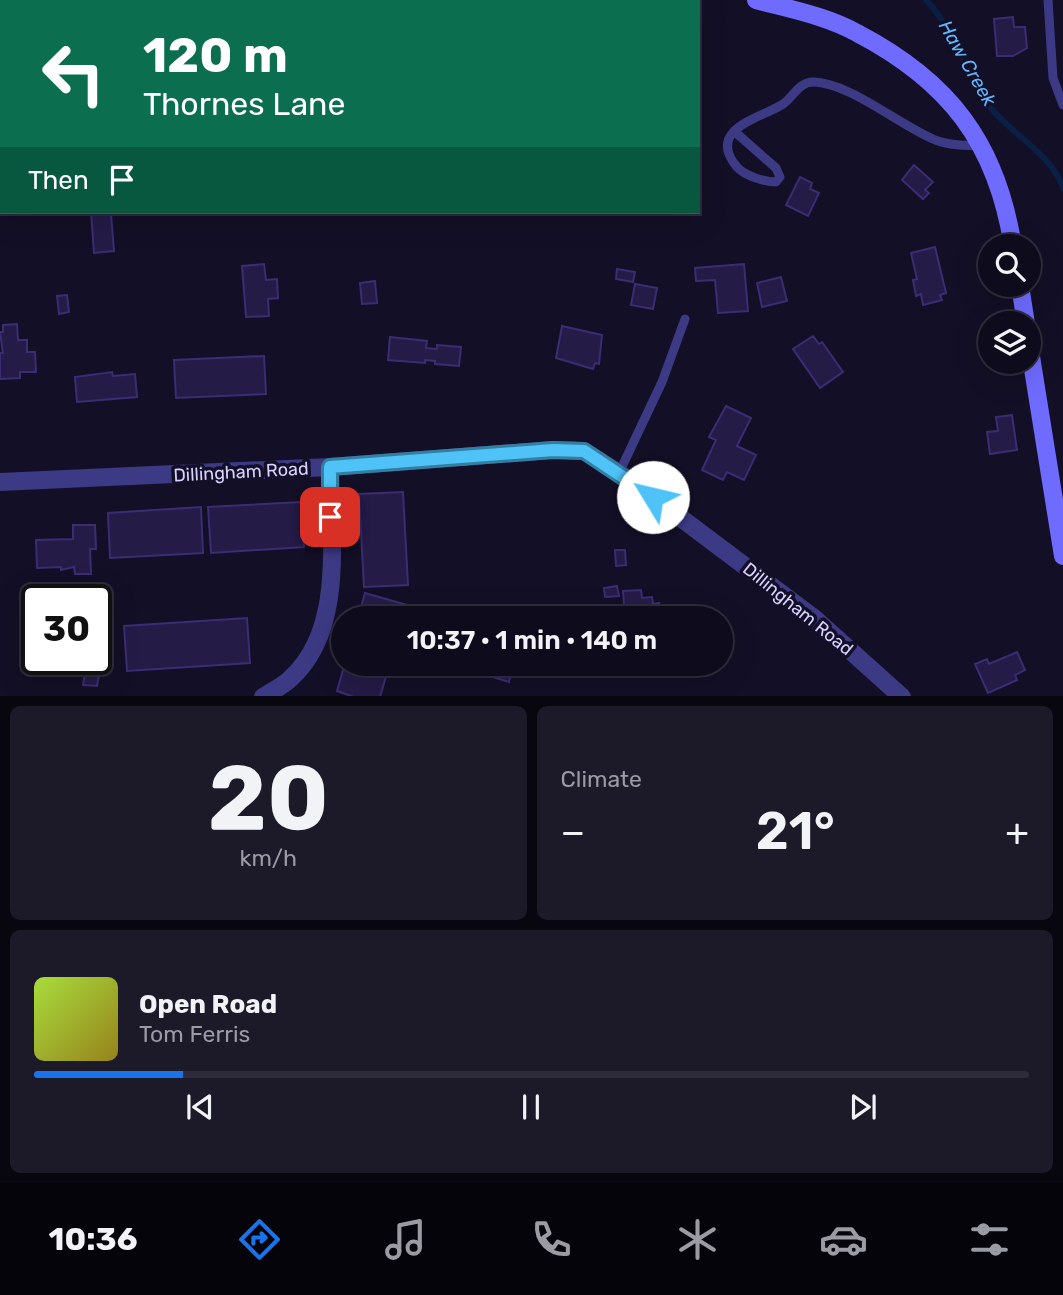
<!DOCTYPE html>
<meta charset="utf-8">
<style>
body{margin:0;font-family:Rubik,sans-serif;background:#1c1929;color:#f1f3f6;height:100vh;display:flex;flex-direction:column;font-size:26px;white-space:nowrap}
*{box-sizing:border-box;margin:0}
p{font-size:23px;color:#9b9ba3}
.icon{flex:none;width:38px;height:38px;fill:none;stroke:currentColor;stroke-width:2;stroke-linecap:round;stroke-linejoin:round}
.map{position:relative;height:696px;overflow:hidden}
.sheet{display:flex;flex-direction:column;gap:10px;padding:10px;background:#08060f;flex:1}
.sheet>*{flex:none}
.hud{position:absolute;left:0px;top:0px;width:700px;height:214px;box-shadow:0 7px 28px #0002,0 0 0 2px #2e2b3b;background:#0b6e4f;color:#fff;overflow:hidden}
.controls{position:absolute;left:978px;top:234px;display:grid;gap:14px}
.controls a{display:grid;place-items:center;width:63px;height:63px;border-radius:50%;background:#0e0b1c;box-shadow:0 7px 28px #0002,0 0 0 2px #2e2b3b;font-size:35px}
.speed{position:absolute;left:21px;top:584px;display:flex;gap:14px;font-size:35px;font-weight:700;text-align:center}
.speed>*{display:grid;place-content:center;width:91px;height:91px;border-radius:50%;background:#0e0b1c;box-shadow:0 7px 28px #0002,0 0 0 2px #2e2b3b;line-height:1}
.speed .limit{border:4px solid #111;border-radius:10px;background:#fff;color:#111}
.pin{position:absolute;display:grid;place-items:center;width:60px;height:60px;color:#fff;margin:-30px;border-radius:14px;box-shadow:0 4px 10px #0006}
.me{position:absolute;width:77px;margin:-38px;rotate:306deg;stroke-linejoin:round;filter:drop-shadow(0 0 5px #0008)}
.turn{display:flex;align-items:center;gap:24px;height:147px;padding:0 28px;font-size:32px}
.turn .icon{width:91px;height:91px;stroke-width:2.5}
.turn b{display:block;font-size:49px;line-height:60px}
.then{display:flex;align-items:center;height:66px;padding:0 28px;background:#0003;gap:14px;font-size:26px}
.big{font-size:52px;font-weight:600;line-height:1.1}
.sheet .tile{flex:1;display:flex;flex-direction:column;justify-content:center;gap:10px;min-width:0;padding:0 24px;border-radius:10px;background:#1c1929}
.sheet .dial{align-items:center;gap:0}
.dial b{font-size:91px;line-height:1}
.song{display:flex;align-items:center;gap:21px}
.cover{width:84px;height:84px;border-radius:10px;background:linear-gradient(135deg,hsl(80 70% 55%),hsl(50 70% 35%))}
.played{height:7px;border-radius:4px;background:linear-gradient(90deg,#1a73e8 15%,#2e2b3b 15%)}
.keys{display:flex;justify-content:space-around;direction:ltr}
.heat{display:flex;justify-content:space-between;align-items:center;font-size:38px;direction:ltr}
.sheet .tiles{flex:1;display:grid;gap:10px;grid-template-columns:1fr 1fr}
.tile:last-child{grid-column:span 2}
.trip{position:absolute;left:331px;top:606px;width:402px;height:70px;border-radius:35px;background:#0e0b1c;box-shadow:0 7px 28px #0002,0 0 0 2px #2e2b3b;font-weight:600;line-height:70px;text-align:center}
.dock{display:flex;height:112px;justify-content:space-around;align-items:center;background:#06040b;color:#9b9ba3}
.dock .icon{width:49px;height:49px}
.dock .current{color:#1a73e8}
.dock b{font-size:32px;color:#f1f3f6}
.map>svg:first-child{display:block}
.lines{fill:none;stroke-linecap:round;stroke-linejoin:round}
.stream{stroke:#0a1f44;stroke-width:6}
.building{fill:#241b47;stroke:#3b2d73;stroke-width:2}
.lane{stroke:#3d3a85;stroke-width:9}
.street{stroke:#3d3a85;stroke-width:18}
.secondary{stroke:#6f6bff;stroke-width:18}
.route-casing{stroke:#337fa1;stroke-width:18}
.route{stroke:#4fc3f7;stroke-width:12}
.labels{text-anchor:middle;stroke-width:7;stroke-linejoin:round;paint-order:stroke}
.street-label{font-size:18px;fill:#d9d4ff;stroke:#130f26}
.water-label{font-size:19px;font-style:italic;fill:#62b6ff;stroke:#130f26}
</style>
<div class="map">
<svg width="1063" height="697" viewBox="0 0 1063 697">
<rect width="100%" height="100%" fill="#130f26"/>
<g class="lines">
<path class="stream" d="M 926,0 C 955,30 964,70 987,103 C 1009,134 1050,151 1063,188"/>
</g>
<path class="building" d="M 1013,17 L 1014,27 L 1025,27 L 1027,48 L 1013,56 L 997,56 L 994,19 Z
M 914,165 L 933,182 L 925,190 L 929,193 L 923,199 L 902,180 Z
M 800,177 L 812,183 L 810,189 L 819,193 L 808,216 L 786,205 Z
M 91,212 L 111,214 L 114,251 L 94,253 Z
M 935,247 L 946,293 L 940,295 L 942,300 L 923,305 L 921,294 L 916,296 L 913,280 L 917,279 L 911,253 Z
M 264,264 L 266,280 L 277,279 L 278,298 L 268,299 L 269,316 L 246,317 L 242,266 Z
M 744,264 L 748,311 L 718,313 L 715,280 L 696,281 L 695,268 Z
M 617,269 L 635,272 L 633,282 L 616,279 Z
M 781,277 L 787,301 L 762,307 L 757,283 Z
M 375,281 L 377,303 L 362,304 L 360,283 Z
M 635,284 L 657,288 L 653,309 L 631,305 Z
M 67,295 L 69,312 L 59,314 L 57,296 Z
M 17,324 L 18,340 L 27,340 L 27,352 L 35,352 L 36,372 L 20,372 L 20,378 L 0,379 L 0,353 L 3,353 L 0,332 L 3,332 L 3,325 Z
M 562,326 L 602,335 L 599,364 L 595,363 L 593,369 L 556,358 Z
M 813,336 L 819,344 L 822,342 L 843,372 L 820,388 L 793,349 Z
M 390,337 L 427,341 L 426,348 L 437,349 L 437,345 L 461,347 L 459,366 L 435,364 L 435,361 L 425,360 L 425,363 L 388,360 Z
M 264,356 L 266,394 L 176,398 L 174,360 Z
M 112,372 L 113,376 L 135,374 L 137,397 L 77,402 L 75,377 Z
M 726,406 L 751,418 L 737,446 L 756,455 L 744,480 L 727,472 L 723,480 L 702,470 L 716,440 L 709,437 Z
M 1012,415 L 1017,450 L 990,454 L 987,432 L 998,431 L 996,417 Z
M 403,492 L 408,585 L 364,587 L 359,494 Z
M 301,502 L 304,547 L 211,553 L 208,507 Z
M 201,507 L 203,553 L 110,558 L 108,513 Z
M 73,525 L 95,525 L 96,549 L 90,549 L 91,574 L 75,574 L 74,567 L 61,570 L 61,567 L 37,568 L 36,540 L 73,539 Z
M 615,550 L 625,550 L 626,565 L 616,566 Z
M 617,586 L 619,596 L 605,597 L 604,588 Z
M 641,590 L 642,598 L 652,597 L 653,604 L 659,603 L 660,618 L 625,618 L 623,591 Z
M 365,593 L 407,605 L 403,618 L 358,618 Z
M 434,605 L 450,609 L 448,618 L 431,618 Z
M 247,618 L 250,663 L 127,671 L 124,626 Z
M 1017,652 L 1025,670 L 1015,675 L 1017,680 L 988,693 L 975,664 L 987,659 L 989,664 Z
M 345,663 L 390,663 L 380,697 L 354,697 L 337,691 Z
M 496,665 L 512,669 L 509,682 L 493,677 Z
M 86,667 L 100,669 L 97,686 L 83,685 Z"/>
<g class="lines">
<path class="lane" d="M 1048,0 L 1053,78 L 1063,105
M 734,131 L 776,168 L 780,177 L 776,182 C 765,182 745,176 737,167 C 704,128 765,117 783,104 C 793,97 799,82 813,82 C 850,82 904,129 938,141 C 951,146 966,145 980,146
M 619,473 L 662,382 L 685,319"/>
<path class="street" d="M 0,118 L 2,117
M 0,482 L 330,467 L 553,450 L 584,451 L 633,482 L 814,618 L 902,697
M 263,697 C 272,691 283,686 290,679 C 346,629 330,534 330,467"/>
<path class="secondary" d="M 756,0 C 789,9 827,16 857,33 C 949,81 997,143 1013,247
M 1020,285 L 1026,324
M 1029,344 L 1063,556"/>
</g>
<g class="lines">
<defs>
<path id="route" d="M 330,517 L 330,467 L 553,450 L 584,451 L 653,497"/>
</defs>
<use href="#route" class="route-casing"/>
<use href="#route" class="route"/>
</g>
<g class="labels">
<g class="street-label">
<text transform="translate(241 472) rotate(-3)" y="6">Dillingham Road</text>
<text transform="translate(798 609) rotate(39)" y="6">Dillingham Road</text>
</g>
<g class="water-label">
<text transform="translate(968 63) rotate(60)" y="7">Haw Creek</text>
</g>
</g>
</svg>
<div class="controls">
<a><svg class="icon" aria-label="search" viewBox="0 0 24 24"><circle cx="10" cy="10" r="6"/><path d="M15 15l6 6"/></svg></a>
<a><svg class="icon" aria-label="layers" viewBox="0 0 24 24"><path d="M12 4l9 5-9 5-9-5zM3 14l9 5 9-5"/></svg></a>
</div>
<div class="speed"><div class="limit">30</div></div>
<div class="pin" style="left:330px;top:517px;background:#d93025"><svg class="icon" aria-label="arrive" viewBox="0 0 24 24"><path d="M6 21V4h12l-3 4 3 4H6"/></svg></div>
<svg class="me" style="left:653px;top:497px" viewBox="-20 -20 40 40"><circle r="19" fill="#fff"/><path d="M0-13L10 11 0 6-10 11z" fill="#4fc3f7"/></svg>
<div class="trip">10:37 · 1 min · 140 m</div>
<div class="hud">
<div class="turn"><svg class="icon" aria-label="left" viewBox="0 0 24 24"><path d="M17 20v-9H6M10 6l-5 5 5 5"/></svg><div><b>120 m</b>Thornes Lane</div></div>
<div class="then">Then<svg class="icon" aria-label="arrive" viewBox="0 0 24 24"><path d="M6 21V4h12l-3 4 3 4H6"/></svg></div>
</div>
</div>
<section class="sheet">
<div class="tiles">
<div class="tile dial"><b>20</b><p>km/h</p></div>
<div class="tile"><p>Climate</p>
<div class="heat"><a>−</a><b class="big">21°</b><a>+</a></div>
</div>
<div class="tile">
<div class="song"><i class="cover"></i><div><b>Open Road</b><p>Tom Ferris</p></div></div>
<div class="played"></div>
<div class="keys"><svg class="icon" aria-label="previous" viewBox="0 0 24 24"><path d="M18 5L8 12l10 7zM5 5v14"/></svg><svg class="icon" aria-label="pause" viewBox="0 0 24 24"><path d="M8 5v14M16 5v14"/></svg><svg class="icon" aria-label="next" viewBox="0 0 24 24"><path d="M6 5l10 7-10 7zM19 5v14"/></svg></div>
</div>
</div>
</section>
<nav class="dock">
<b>10:36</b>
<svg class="icon current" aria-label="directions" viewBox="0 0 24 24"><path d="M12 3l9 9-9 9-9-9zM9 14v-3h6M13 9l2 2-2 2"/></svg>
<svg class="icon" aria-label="music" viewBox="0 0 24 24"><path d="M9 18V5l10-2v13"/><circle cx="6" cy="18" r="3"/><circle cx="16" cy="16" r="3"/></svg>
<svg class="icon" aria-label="phone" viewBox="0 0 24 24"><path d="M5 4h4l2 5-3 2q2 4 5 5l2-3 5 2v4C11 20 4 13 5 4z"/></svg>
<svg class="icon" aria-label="climate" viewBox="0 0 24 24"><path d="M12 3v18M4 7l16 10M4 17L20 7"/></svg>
<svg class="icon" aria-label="car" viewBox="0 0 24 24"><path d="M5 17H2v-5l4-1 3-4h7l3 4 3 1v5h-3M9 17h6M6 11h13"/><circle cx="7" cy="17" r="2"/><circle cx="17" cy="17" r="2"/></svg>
<svg class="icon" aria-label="filters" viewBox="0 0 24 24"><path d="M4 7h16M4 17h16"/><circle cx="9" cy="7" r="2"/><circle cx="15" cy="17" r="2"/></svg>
</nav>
